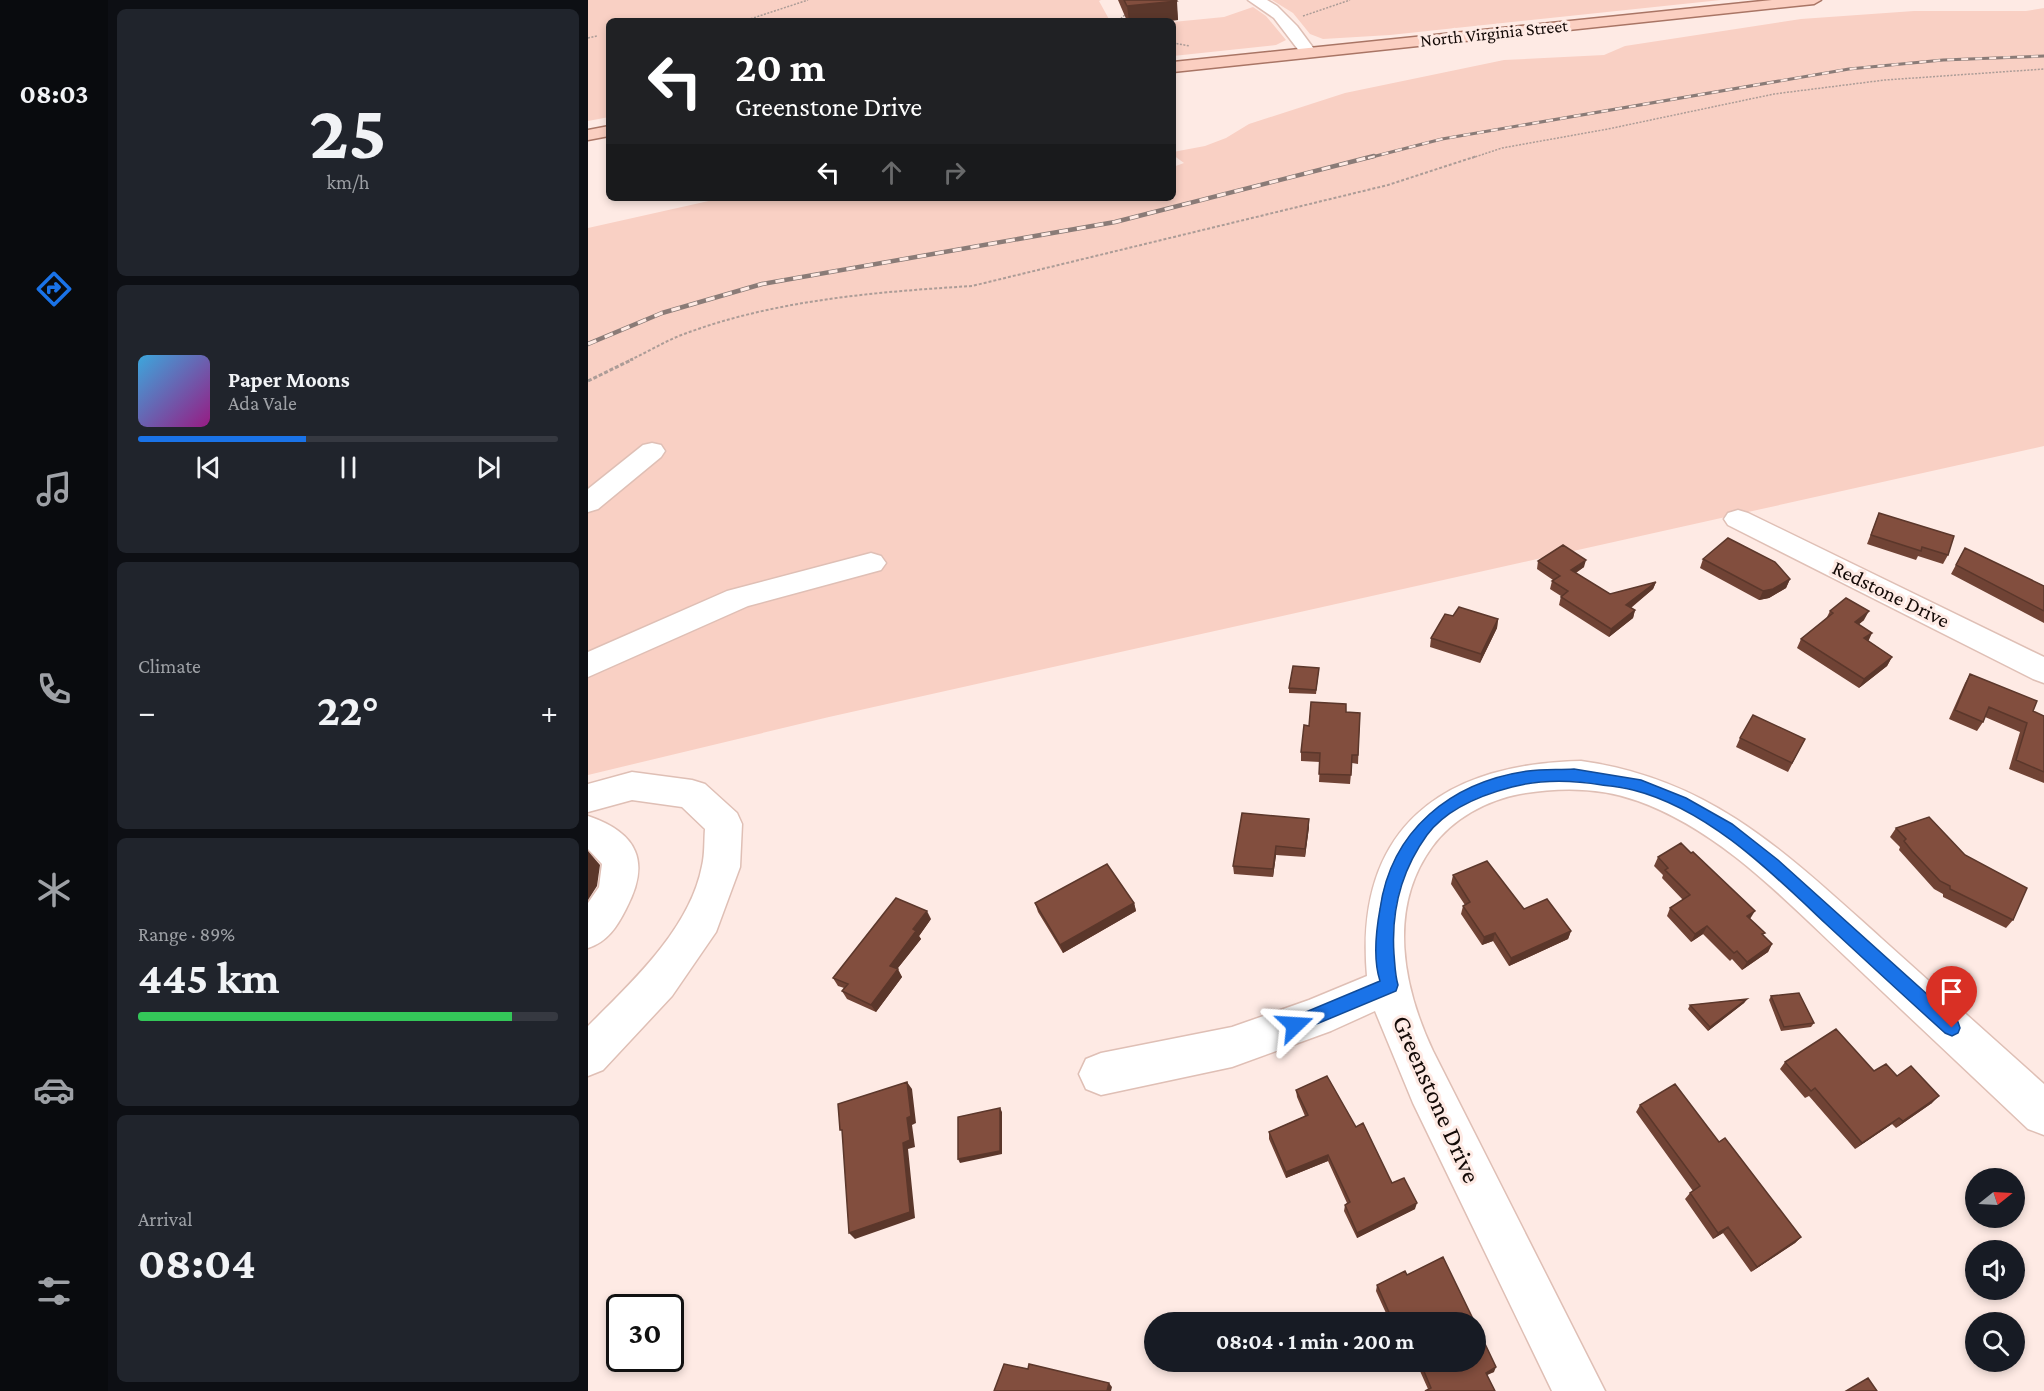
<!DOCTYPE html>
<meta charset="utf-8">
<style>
body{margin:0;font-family:"Crimson Pro",serif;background:#20242c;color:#f1f3f6;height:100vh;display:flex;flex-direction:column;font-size:22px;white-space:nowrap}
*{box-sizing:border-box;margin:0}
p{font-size:20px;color:#9ea1a6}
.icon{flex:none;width:33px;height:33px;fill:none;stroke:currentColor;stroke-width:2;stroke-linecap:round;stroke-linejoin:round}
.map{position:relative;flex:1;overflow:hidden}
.details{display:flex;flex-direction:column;gap:9px;padding:9px;background:#0d0f14;width:480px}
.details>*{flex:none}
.guide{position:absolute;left:18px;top:18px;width:570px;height:183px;border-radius:9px;box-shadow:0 3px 9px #0003;background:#202124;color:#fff;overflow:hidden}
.needle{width:39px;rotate:72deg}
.controls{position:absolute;left:1377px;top:1168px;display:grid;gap:12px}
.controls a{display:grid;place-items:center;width:60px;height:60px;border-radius:50%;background:#171b24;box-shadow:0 3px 9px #0003;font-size:30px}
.speed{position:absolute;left:18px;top:1294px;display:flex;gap:12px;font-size:30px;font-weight:700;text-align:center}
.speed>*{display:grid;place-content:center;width:78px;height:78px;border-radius:50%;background:#171b24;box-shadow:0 3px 9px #0003;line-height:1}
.speed .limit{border:3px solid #111;border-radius:9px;background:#fff;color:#111}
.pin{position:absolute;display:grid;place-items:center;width:51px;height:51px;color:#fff;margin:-62px -26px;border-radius:50% 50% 50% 0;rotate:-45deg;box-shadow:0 0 6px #0007}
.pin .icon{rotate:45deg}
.me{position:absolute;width:66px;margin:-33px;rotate:70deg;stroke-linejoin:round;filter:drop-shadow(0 0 4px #0008)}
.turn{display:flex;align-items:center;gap:21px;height:126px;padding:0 30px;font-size:27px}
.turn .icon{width:78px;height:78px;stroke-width:2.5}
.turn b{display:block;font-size:42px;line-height:51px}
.lanes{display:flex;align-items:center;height:57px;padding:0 30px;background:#0003;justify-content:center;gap:30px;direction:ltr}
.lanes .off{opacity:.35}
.big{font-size:45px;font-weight:700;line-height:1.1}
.details .tile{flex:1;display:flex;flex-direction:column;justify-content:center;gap:9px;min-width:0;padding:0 21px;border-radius:9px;background:#20242c}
.details .dial{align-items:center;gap:0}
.dial b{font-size:78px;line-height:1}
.song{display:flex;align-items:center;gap:18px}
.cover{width:72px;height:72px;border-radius:9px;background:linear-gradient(135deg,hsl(200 70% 55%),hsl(310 70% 35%))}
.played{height:6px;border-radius:3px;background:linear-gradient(90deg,#1a73e8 40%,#363941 40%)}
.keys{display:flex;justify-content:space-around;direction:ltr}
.heat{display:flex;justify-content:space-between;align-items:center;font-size:33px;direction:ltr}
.charge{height:9px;border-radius:4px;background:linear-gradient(90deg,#34c759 89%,#363941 0)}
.trip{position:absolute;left:556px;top:1312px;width:342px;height:60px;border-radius:30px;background:#171b24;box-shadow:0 3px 9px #0003;font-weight:700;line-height:60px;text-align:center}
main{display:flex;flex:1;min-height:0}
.dock{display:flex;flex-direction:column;width:108px;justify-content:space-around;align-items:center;background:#090b0e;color:#9ea1a6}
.dock .icon{width:42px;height:42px}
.dock .on{color:#1a73e8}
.dock b{font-size:27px;color:#f1f3f6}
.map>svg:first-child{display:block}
.green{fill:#f9d0c4}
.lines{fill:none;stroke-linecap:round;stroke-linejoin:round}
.minor-casing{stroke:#dfbfb5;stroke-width:3}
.major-casing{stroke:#a97565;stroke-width:3}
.path-far2{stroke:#ac9c97;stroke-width:1.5;stroke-dasharray:2 1.5;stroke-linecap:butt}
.path-far1{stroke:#ac9c97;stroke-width:2;stroke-dasharray:3 2;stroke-linecap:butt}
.path{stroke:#ac9c97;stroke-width:3;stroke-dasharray:4 2;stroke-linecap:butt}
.minor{fill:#fff;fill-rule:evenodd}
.major{fill:#fbcfc1;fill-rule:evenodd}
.rail-far1-casing{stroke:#8a7b77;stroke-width:3}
.rail-casing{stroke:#8a7b77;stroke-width:4.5}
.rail-far1{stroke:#feeae4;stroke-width:2;stroke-dasharray:7;stroke-linecap:butt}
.rail{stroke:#feeae4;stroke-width:3;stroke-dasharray:9;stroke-linecap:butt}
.wall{fill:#704335}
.shaded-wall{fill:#5b372b}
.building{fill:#824e3e;stroke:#5b372b;stroke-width:1.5}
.route{fill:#1a73e8;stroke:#114b97;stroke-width:1.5}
.labels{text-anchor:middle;stroke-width:6;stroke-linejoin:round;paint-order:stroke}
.far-street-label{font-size:18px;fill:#140a07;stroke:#feeae4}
.street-label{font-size:21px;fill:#140a07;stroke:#feeae4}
.near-street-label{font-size:26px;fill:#140a07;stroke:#feeae4}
</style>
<main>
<nav class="dock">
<b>08:03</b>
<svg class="icon on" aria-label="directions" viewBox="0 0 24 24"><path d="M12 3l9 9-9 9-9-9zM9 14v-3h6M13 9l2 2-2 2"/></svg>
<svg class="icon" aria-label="music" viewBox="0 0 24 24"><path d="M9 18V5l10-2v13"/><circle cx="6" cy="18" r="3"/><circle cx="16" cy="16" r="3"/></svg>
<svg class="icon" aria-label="phone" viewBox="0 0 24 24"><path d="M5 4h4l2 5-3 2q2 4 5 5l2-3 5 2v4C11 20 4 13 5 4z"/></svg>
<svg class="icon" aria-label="climate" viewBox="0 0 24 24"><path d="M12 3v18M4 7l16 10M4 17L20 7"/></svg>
<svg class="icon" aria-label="car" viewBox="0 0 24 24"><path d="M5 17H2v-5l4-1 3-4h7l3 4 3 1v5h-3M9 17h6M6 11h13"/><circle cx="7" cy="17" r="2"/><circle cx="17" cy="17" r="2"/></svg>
<svg class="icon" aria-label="filters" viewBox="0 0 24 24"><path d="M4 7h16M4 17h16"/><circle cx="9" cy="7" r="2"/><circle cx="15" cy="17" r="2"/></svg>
</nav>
<section class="details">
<div class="tile dial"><b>25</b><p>km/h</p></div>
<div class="tile">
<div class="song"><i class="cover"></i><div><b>Paper Moons</b><p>Ada Vale</p></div></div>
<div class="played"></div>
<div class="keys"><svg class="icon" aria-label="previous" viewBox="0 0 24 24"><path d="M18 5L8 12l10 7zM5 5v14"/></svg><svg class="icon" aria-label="pause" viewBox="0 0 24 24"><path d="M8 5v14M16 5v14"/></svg><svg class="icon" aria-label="next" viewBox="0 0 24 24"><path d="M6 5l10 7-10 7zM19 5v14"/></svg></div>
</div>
<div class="tile"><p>Climate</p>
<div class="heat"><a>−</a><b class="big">22°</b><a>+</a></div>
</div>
<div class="tile"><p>Range · 89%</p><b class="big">445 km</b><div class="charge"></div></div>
<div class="tile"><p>Arrival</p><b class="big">08:04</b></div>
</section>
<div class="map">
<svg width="1456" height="1391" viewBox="0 0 1456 1391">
<rect width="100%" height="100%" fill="#feeae4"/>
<path class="green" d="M 0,0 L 513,0 L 511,1 L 522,21 L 21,21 L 21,117 L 0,121 Z
M 684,0 L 1133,0 L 802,35 L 735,39 L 722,34 L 705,13 Z
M 665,7 L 678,16 L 698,40 L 688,45 L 585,56 L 585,22 L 636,17 Z
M 1456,8 L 1456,446 L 241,717 L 0,775 L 0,228 L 134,198 L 585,198 L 585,167 L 596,163 L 585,155 L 585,152 L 617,146 L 638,138 L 661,124 L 757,93 L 916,60 L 1016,55 L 1037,46 L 1213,19 L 1326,11 L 1438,11 Z"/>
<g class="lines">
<defs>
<path id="minor" d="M 660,0 L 679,0 L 689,6 L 709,26 L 729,53 L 727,56 L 715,56 L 686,18 Z
M 64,443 L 73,445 L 77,451 L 73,457 L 10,509 L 0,512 L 0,489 L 55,445 Z
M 1150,510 L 1160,513 L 1456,657 L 1456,683 L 1445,679 L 1140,525 L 1136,519 L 1140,513 Z
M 283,553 L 293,556 L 298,563 L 293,570 L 160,606 L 0,677 L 0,652 L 139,591 Z
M 993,761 C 1124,779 1199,854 1293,938 C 1347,987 1402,1035 1456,1084 L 1456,1135 L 1440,1129 C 1380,1072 1319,1015 1259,958 C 1196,899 1133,831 1050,801 C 1012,787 971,787 932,794 C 899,800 864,819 844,847 C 799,909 815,987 845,1051 L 1017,1391 L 964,1391 L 825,1103 L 787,1011 L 743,1031 L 644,1067 L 513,1095 L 498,1089 L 491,1074 L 498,1059 L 513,1053 L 644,1027 L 721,1000 L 779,976 C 766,828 854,764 993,761 Z
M 44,772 L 104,780 L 117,784 L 149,813 L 154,824 L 152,867 L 128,932 L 84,996 L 15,1070 L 0,1076 L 0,1026 C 43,983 102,929 114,866 C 117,854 116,841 117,829 L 94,807 L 44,800 L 0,812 L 0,784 Z
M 0,816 C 50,833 63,862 38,909 C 29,927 19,942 0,948 L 0,903 L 11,887 L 14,864 L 0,849 Z"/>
<path id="major" d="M 1184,0 L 1233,0 L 1226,4 L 585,72 L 585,62 Z
M 21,126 L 21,136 L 0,140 L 0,130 Z"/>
</defs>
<use href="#minor" class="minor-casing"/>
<use href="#major" class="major-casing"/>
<path class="path-far2" d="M 715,16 L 762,0
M 156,21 L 220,0
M 530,21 L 538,14
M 0,38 L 9,36
M 585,43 L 602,46
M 884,158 L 914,148 L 1020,129 L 1186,94 L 1297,80 L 1456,69"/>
<path class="path-far1" d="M 42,360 C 60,352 77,341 96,334 C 187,300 287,292 384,286 L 800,185 L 889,156"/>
<path class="path" d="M 0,381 L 45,359"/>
<use href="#minor" class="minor"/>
<use href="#major" class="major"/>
<defs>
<path id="rail-far1" d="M 780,158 L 854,139 L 1261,69 L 1355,60 L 1456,56"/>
<path id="rail" d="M 0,344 L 74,313 L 174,284 L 527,222 L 786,156"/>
</defs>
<use href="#rail-far1" class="rail-far1-casing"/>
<use href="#rail" class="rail-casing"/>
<use href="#rail-far1" class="rail-far1"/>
<use href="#rail" class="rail"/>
</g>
<path class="wall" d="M 530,0 L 588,0 L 590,20 L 578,21 L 539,21 Z
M 1291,513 L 1360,555 L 1355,564 L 1330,556 L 1328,560 L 1279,544 Z
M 1377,548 L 1456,586 L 1456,623 L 1363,574 Z
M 1115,559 L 1202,579 L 1198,588 L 1181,598 L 1171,600 L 1112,568 Z
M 950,561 L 996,567 L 988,573 L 1022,594 L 1068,582 L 1065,589 L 1043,608 L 1047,610 L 1045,618 L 1021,637 L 971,605 L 973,596 L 962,589 L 964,581 L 965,580 L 949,569 Z
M 1242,611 L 1276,620 L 1271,624 L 1280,641 L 1304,657 L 1299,666 L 1271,688 L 1209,648 L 1213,639 L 1238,619 Z
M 865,616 L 910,619 L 909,628 L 892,663 L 842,647 L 843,638 Z
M 731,668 L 728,694 L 701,693 L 701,688 Z
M 1382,674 L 1445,711 L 1456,716 L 1456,783 L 1421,769 L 1432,732 L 1397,717 L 1395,722 L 1389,731 L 1361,719 L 1377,683 Z
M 758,712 L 772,713 L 770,764 L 764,763 L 762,784 L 731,782 L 732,762 L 713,761 L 713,752 L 721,726 Z
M 1152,738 L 1217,739 L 1200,772 L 1148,747 Z
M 721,819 L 721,827 L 717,857 L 688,855 L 685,877 L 646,874 L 645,866 Z
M 1308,828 L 1425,920 L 1418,928 L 1355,897 L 1355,894 L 1346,889 L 1311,850 L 1312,847 L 1302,837 Z
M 1070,857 L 1162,919 L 1177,933 L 1175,935 L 1184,944 L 1180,952 L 1154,970 L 1144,959 L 1142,961 L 1115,934 L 1103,942 L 1079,916 L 1082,908 L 1095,900 L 1074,878 L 1075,875 L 1066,866 Z
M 865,875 L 983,931 L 980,939 L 921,966 L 905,941 L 894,945 L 873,914 L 875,906 L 877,905 L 863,884 Z
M 447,903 L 546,903 L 548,911 L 475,953 L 450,912 Z
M 343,919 L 331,936 L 333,939 L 309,969 L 314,977 L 288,1012 L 259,999 L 254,991 L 256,988 L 250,986 L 245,978 Z
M 1183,996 L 1226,1023 L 1223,1027 L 1193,1031 L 1181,1000 Z
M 1159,999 L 1156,1003 L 1120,1031 L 1100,1009 L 1102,1005 Z
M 1197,1062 L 1286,1071 L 1344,1103 L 1308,1128 L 1304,1124 L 1267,1149 L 1221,1096 L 1217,1098 L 1192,1069 Z
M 708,1090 L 768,1127 L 804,1183 L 827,1209 L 769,1238 L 756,1211 L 757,1205 L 759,1203 L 740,1161 L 698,1178 L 681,1139 L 681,1132 L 717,1116 L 709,1097 Z
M 1052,1105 L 1131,1142 L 1213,1237 L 1207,1243 L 1163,1272 L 1135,1233 L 1125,1239 L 1097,1199 L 1102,1193 L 1105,1191 L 1048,1112 Z
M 819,1275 L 887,1323 L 806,1323 L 805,1320 L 802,1322 L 788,1291 L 789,1285 Z
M 828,1362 L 888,1362 L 906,1372 L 840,1389 Z"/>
<path class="shaded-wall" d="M 589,1 L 590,20 L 578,21 L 541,21 L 539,6 Z
M 998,560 L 996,567 L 981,577 L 983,570 Z
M 1202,579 L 1198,588 L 1181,598 L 1171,600 L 1175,591 Z
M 1068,582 L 1065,589 L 1036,613 L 1038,605 Z
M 1047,610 L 1045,618 L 1021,637 L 1023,629 Z
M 1281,611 L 1276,620 L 1263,631 L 1267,622 Z
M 910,619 L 909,628 L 892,663 L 893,654 Z
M 1284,633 L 1280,642 L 1276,638 Z
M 1304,657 L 1299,666 L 1271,688 L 1276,679 Z
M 721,819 L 721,827 L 717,857 L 717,849 Z
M 688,846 L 688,855 L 685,877 L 685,869 Z
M 0,851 L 12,865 L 9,886 L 0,900 Z
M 546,903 L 548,911 L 475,953 L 472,945 Z
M 339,911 L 343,919 L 331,936 L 333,939 L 306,973 L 302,966 L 325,929 Z
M 1167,911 L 1162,919 L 1159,916 Z
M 1119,926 L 1115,934 L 1103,942 L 1107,934 Z
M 983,931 L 980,939 L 921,966 L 923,958 Z
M 907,933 L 905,941 L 894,945 L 896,937 Z
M 1184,944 L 1180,952 L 1154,970 L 1159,962 Z
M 310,969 L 314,977 L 288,1012 L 283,1005 Z
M 1159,999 L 1156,1003 L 1120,1031 L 1122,1027 Z
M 319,1082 L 324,1089 L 328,1123 L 324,1125 L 327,1147 L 320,1149 L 327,1218 L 267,1239 L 261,1233 L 315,1143 L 319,1118 Z
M 1351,1096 L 1344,1103 L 1308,1128 L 1315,1121 Z
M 412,1108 L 414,1112 L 414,1154 L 372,1163 L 370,1159 Z
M 1311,1118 L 1304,1124 L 1267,1149 L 1274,1143 Z
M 740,1155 L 740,1161 L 698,1178 L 698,1172 Z
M 829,1203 L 827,1209 L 769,1238 L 769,1233 Z
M 1140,1227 L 1135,1233 L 1125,1239 L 1130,1233 Z
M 1213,1237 L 1207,1243 L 1163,1272 L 1169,1267 Z
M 806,1315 L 805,1320 L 802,1322 L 803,1317 Z
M 908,1367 L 906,1372 L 895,1377 L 898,1373 Z
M 521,1383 L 524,1387 L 523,1391 L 519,1391 Z"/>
<path class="building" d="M 536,0 L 588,0 L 589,1 L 539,6 Z
M 1291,513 L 1366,536 L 1360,555 L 1334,547 L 1333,551 L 1283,535 Z
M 1140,538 L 1187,562 L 1202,579 L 1185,589 L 1175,591 L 1115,559 Z
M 975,545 L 998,560 L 983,570 L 1022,594 L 1068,582 L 1038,605 L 1047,610 L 1023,629 L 973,597 L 980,591 L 964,581 L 972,576 L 950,561 Z
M 1377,548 L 1456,586 L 1456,611 L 1368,565 Z
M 1258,598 L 1281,611 L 1267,622 L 1284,633 L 1276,638 L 1304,657 L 1276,679 L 1213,639 L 1245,613 L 1242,611 Z
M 871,607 L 910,619 L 893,654 L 843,638 L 857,614 L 865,616 Z
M 705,666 L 731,668 L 728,690 L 701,688 Z
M 1382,674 L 1449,701 L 1445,711 L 1456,716 L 1456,772 L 1428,760 L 1439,723 L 1401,707 L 1395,722 L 1367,710 Z
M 723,702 L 758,704 L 758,712 L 772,713 L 770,755 L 764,755 L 763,775 L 731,774 L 732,753 L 713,752 L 716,725 L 721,726 Z
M 1165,715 L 1217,739 L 1204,763 L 1152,738 Z
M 654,813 L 721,819 L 717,849 L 688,846 L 685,869 L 645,866 Z
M 1341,817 L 1377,855 L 1439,888 L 1425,920 L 1362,889 L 1362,886 L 1352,881 L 1324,851 L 1316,841 L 1318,839 L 1308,828 Z
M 1093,843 L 1103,853 L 1105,852 L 1167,911 L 1159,916 L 1177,933 L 1174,934 L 1184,944 L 1159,962 L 1149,951 L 1146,953 L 1119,926 L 1107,934 L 1082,908 L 1102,895 L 1077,870 L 1080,868 L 1070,857 Z
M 899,861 L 936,909 L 959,899 L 983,931 L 923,958 L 907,933 L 896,937 L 875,906 L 882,902 L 865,875 Z
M 519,864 L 546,903 L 472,945 L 447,903 Z
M 308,898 L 339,911 L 325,929 L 328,931 L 302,966 L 310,969 L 283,1005 L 254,991 L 260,984 L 245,978 Z
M 1211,993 L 1226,1023 L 1196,1027 L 1183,996 Z
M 1159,999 L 1122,1027 L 1102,1005 Z
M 1248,1029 L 1286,1071 L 1298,1064 L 1309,1076 L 1323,1066 L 1351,1096 L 1315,1121 L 1311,1118 L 1274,1143 L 1227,1088 L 1223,1091 L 1197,1062 Z
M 739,1076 L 768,1127 L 775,1123 L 804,1183 L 816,1178 L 829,1203 L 769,1233 L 757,1205 L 762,1202 L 740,1155 L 698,1172 L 681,1132 L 720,1115 L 708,1090 Z
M 319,1082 L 323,1116 L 319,1118 L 322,1140 L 315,1143 L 322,1212 L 261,1233 L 254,1130 L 252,1130 L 250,1104 Z
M 1087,1084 L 1131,1142 L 1137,1138 L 1213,1237 L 1169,1267 L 1140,1227 L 1130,1233 L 1102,1193 L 1112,1186 L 1052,1105 Z
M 412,1108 L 412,1151 L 370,1159 L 370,1117 Z
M 855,1257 L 887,1323 L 810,1323 L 806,1315 L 803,1317 L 789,1285 L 817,1271 L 819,1275 Z
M 888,1325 L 908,1367 L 898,1373 L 907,1391 L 837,1391 L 843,1388 L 832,1362 L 888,1362 Z
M 416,1364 L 440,1369 L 441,1364 L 521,1383 L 519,1391 L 406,1391 Z
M 1280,1378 L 1289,1391 L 1258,1391 Z"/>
<path class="route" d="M 986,769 L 1053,780 L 1098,798 L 1144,824 L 1190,860 L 1370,1022 L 1372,1028 L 1370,1033 L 1364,1036 L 1357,1033 C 1317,997 1277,960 1237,923 C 1183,872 1120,809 1045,790 C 1035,787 1024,786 1014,785 C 984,780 954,779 924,787 C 893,795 859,808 839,835 C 813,871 803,910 806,954 C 807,965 807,975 810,985 L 808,991 L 707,1033 L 701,1031 L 698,1025 L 701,1019 L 792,981 C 785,960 788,931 792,909 C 803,830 863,782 940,771 C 955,769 971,770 986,769 Z"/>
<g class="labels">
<g class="far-street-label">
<text transform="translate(906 33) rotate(-6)" y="6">North Virginia Street</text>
</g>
<g class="street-label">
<text transform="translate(1303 594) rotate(26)" y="7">Redstone Drive</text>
</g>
<g class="near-street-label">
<text transform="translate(849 1099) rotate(66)" y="9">Greenstone Drive</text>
</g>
</g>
</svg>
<div class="controls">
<a><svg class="needle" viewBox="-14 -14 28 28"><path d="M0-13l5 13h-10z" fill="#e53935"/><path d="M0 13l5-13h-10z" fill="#9ea1a6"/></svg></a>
<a><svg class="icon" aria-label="sound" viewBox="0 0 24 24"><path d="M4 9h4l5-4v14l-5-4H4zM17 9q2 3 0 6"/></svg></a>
<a><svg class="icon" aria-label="search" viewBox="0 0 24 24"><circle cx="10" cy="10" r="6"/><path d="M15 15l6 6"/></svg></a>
</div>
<div class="speed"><div class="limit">30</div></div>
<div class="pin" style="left:1364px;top:1028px;background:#d93025"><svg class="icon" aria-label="arrive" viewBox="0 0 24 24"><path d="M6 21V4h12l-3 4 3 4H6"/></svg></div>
<svg class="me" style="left:707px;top:1025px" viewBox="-20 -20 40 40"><path d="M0-17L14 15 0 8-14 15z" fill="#1a73e8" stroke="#fff" stroke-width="4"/></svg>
<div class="trip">08:04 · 1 min · 200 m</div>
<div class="guide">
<div class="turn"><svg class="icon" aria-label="left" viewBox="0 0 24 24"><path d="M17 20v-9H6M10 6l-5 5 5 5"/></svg><div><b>20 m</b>Greenstone Drive</div></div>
<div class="lanes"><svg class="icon" aria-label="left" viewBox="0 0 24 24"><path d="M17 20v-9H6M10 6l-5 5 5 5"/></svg><svg class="icon off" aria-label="ahead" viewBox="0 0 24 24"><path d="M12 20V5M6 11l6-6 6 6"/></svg><svg class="icon off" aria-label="right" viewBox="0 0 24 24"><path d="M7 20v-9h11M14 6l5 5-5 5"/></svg></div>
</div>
</div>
</main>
